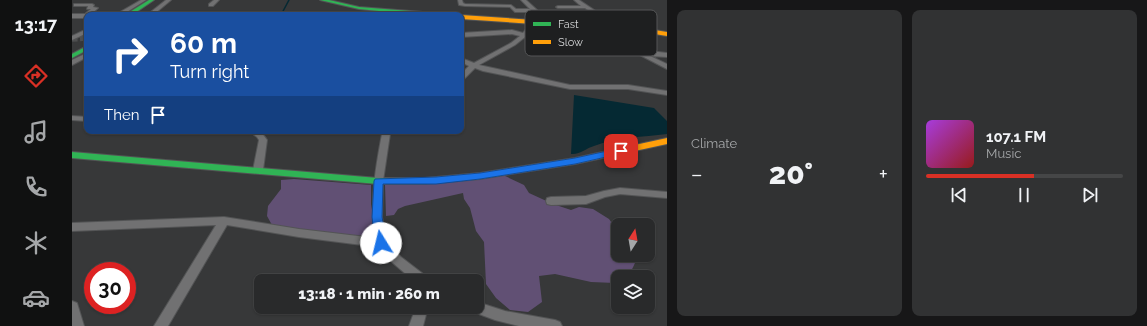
<!DOCTYPE html>
<meta charset="utf-8">
<style>
body{margin:0;font-family:Raleway,sans-serif;background:#313233;color:#f1f3f6;height:100vh;display:flex;flex-direction:column;font-size:15px;white-space:nowrap}
*{box-sizing:border-box;margin:0}
p{font-size:13px;color:#a5a7a9}
.icon{flex:none;width:22px;height:22px;fill:none;stroke:currentColor;stroke-width:2;stroke-linecap:round;stroke-linejoin:round}
.map{position:relative;flex:1;overflow:hidden}
.drawer{display:flex;flex-direction:column;gap:10px;padding:10px;background:#171718;width:480px}
.drawer>*{flex:none}
.banner{position:absolute;left:12px;top:12px;width:380px;height:122px;border-radius:8px;box-shadow:0 1px 3px #0004,0 0 0 1px #454647;background:#1a4fa0;color:#fff;overflow:hidden}
.needle{width:26px;rotate:11deg}
.tools{position:absolute;left:539px;top:218px;display:grid;gap:8px}
.tools a{display:grid;place-items:center;width:44px;height:44px;border-radius:8px;background:#292a2b;box-shadow:0 1px 3px #0004,0 0 0 1px #454647;font-size:20px}
.speed{position:absolute;left:12px;top:262px;display:flex;gap:8px;font-size:20px;font-weight:700;text-align:center}
.speed>*{display:grid;place-content:center;width:52px;height:52px;border-radius:50%;background:#292a2b;box-shadow:0 1px 3px #0004,0 0 0 1px #454647;line-height:1}
.speed .limit{border:6px solid #d22;background:#fff;color:#111}
.pin{position:absolute;display:grid;place-items:center;width:34px;height:34px;color:#fff;margin:-17px;border-radius:8px;box-shadow:0 2px 6px #0006}
.me{position:absolute;width:44px;margin:-22px;rotate:351deg;stroke-linejoin:round;filter:drop-shadow(0 0 3px #0008)}
.turn{display:flex;align-items:center;gap:14px;height:84px;padding:0 20px;font-size:18px}
.turn .icon{width:52px;height:52px;stroke-width:2.5}
.turn b{display:block;font-size:28px;line-height:34px}
.then{display:flex;align-items:center;height:38px;padding:0 20px;background:#0003;gap:8px;font-size:15px}
.big{font-size:30px;font-weight:800;line-height:1.1}
.drawer .card{flex:1;display:flex;flex-direction:column;justify-content:center;gap:6px;min-width:0;padding:0 14px;border-radius:8px;background:#313233}
.song{display:flex;align-items:center;gap:12px}
.cover{width:48px;height:48px;border-radius:6px;background:linear-gradient(135deg,hsl(280 70% 55%),hsl(0 70% 35%))}
.played{height:4px;border-radius:2px;background:linear-gradient(90deg,#d93025 55%,#454647 55%)}
.keys{display:flex;justify-content:space-around;direction:ltr}
.heat{display:flex;justify-content:space-between;align-items:center;font-size:22px;direction:ltr}
.drawer .tiles{flex:1;display:grid;gap:10px;grid-template-columns:repeat(2,1fr)}
.trip{position:absolute;left:182px;top:274px;width:230px;height:40px;border-radius:8px;background:#292a2b;box-shadow:0 1px 3px #0004,0 0 0 1px #454647;font-weight:800;line-height:40px;text-align:center}
main{display:flex;flex:1;min-height:0}
.tabs{display:flex;flex-direction:column;width:72px;justify-content:space-around;align-items:center;background:#101111;color:#a5a7a9}
.tabs .icon{width:28px;height:28px}
.tabs .on{color:#d93025}
.tabs b{font-size:18px;color:#f1f3f6}
.map>svg:first-child{display:block}
.green{fill:#615074}
.water{fill:#052933}
.lines{fill:none;stroke-linecap:round;stroke-linejoin:round}
.stream{stroke:#052933;stroke-width:1.5}
.street-tunnel{stroke:#4e4f50;stroke-width:5.5;stroke-dasharray:5.5 2.5;stroke-linecap:butt}
.street-casing{stroke:#535455;stroke-width:2}
.fast-casing{stroke:#535455;stroke-width:2}
.slow-casing{stroke:#535455;stroke-width:2}
.street{fill:#717172;fill-rule:evenodd}
.fast{fill:#30b455;fill-rule:evenodd}
.slow{fill:#ff9f0a;fill-rule:evenodd}
.route{fill:#1a73e8;stroke:#114b97}
.key{fill:#1e1f20;stroke:#545556;stroke-width:1}
.key-label{font-size:11px;fill:#d3d4d5}
</style>
<main>
<nav class="tabs">
<b>13:17</b>
<svg class="icon on" aria-label="directions" viewBox="0 0 24 24"><path d="M12 3l9 9-9 9-9-9zM9 14v-3h6M13 9l2 2-2 2"/></svg>
<svg class="icon" aria-label="music" viewBox="0 0 24 24"><path d="M9 18V5l10-2v13"/><circle cx="6" cy="18" r="3"/><circle cx="16" cy="16" r="3"/></svg>
<svg class="icon" aria-label="phone" viewBox="0 0 24 24"><path d="M5 4h4l2 5-3 2q2 4 5 5l2-3 5 2v4C11 20 4 13 5 4z"/></svg>
<svg class="icon" aria-label="climate" viewBox="0 0 24 24"><path d="M12 3v18M4 7l16 10M4 17L20 7"/></svg>
<svg class="icon" aria-label="car" viewBox="0 0 24 24"><path d="M5 17H2v-5l4-1 3-4h7l3 4 3 1v5h-3M9 17h6M6 11h13"/><circle cx="7" cy="17" r="2"/><circle cx="17" cy="17" r="2"/></svg>
</nav>
<div class="map">
<svg width="595" height="326" viewBox="0 0 595 326">
<rect width="100%" height="100%" fill="#373839"/>
<path class="green" d="M 431,175 L 452,185 L 457,193 L 481,204 L 499,210 L 507,207 L 521,209 L 537,219 L 546,232 L 546,255 L 562,255 L 564,261 C 559,271 558,277 546,277 L 546,281 L 543,283 L 519,282 L 483,274 L 467,276 L 470,302 L 456,312 L 438,310 L 424,298 L 414,284 L 412,242 L 404,231 L 398,208 L 392,199 L 391,193 L 333,206 L 326,209 L 322,215 L 314,216 L 313,185 Z
M 222,179 L 299,185 L 299,204 L 304,234 L 301,238 L 249,234 L 200,225 L 195,216 L 196,206 L 209,189 L 209,180 Z"/>
<path class="water" d="M 502,95 L 582,108 L 595,121 L 595,134 C 571,137 545,137 522,146 C 514,148 508,155 499,154 Z"/>
<g class="lines">
<path class="stream" d="M 209,15 L 217,0"/>
<path class="street-tunnel" d="M 0,39 L 15,38"/>
<defs>
<path id="street" d="M 69,0 L 74,0 L 50,15 L 43,15 Z
M 94,0 L 99,0 L 81,15 L 75,15 Z
M 142,0 L 147,0 L 141,6 L 137,6 L 137,4 Z
M 386,0 L 390,0 L 391,3 L 393,4 L 439,5 L 444,9 L 458,9 L 449,0 L 454,0 L 465,10 L 469,17 L 456,34 L 476,39 L 595,53 L 595,57 L 578,56 L 595,64 L 595,69 L 568,55 L 476,43 L 453,37 L 443,45 L 407,65 L 498,85 L 556,85 L 595,91 L 595,95 L 556,89 L 498,89 L 411,71 L 403,68 L 391,80 L 389,81 L 389,74 L 397,66 L 389,62 L 389,58 L 402,63 L 439,43 L 448,36 L 440,34 L 389,37 L 389,33 L 440,30 L 451,33 L 463,17 L 461,12 L 443,12 L 438,7 L 393,6 L 387,5 Z
M 502,0 L 507,0 L 549,28 L 544,29 L 513,8 L 486,8 L 484,7 L 486,6 L 509,6 Z
M 4,4 L 20,4 L 22,5 L 21,7 L 26,8 L 18,15 L 15,15 L 15,18 L 0,18 L 0,14 L 13,14 L 19,9 L 15,9 L 16,6 L 2,6 L 2,4 Z
M 15,29 L 15,33 L 0,40 L 0,36 Z
M 15,53 L 15,57 L 0,65 L 0,60 Z
M 0,116 L 15,117 L 15,121 L 0,120 Z
M 177,131 C 187,131 190,132 195,140 L 191,170 L 186,173 L 181,170 L 187,140 L 185,137 Z
M 308,131 L 316,131 L 318,134 L 311,181 L 310,217 L 314,241 L 329,257 L 355,277 L 357,281 L 342,281 L 321,263 L 306,247 L 227,237 L 155,225 L 96,326 L 82,326 L 144,225 L 0,231 L 0,223 L 152,217 L 227,229 L 303,238 C 298,201 303,170 310,134 Z
M 548,188 L 595,192 L 595,198 L 548,194 L 533,197 L 514,204 L 479,205 L 475,204 L 474,201 L 475,198 L 479,197 L 514,196 L 532,191 Z
M 0,301 L 5,303 L 12,326 L 0,326 Z
M 405,302 L 433,311 L 483,320 L 488,322 L 490,326 L 447,326 L 423,320 L 399,311 L 398,307 L 405,307 Z
M 344,307 L 356,307 L 351,326 L 337,326 Z"/>
<path id="fast" d="M 77,0 L 82,0 L 60,15 L 53,15 Z
M 248,0 L 257,0 L 287,7 L 364,13 L 367,15 L 347,15 L 287,9 Z
M 15,46 L 15,50 L 0,58 L 0,54 Z
M 0,152 L 306,178 L 353,178 L 358,181 L 353,184 L 306,184 L 0,158 Z"/>
<path id="slow" d="M 389,15 L 564,27 L 595,32 L 595,36 L 564,31 L 389,19 Z
M 595,138 L 595,144 L 503,164 L 408,179 L 353,184 L 348,181 L 353,178 L 408,173 L 503,158 Z"/>
</defs>
<use href="#street" class="street-casing"/>
<use href="#fast" class="fast-casing"/>
<use href="#slow" class="slow-casing"/>
<use href="#street" class="street"/>
<use href="#fast" class="fast"/>
<use href="#slow" class="slow"/>
</g>
<path class="route" d="M 549,148 L 553,151 L 552,153 L 503,164 L 408,179 L 364,184 L 311,184 L 310,217 L 315,243 L 313,246 L 309,247 L 305,246 L 303,243 L 300,217 L 302,181 L 303,179 L 364,177 L 408,173 L 503,158 Z"/>
<rect x="453" y="10" width="132" height="46" rx="6" class="key"/>
<rect x="461" y="22" width="18" height="4" fill="#30b455"/>
<rect x="461" y="40" width="18" height="4" fill="#ff9f0a"/>
<g class="key-label">
<text x="486" y="28">Fast</text>
<text x="486" y="46">Slow</text>
</g>
</svg>
<div class="tools">
<a><svg class="needle" viewBox="-14 -14 28 28"><path d="M0-13l5 13h-10z" fill="#e53935"/><path d="M0 13l5-13h-10z" fill="#a5a7a9"/></svg></a>
<a><svg class="icon" aria-label="layers" viewBox="0 0 24 24"><path d="M12 4l9 5-9 5-9-5zM3 14l9 5 9-5"/></svg></a>
</div>
<div class="speed"><div class="limit">30</div></div>
<div class="pin" style="left:549px;top:151px;background:#d93025"><svg class="icon" aria-label="arrive" viewBox="0 0 24 24"><path d="M6 21V4h12l-3 4 3 4H6"/></svg></div>
<svg class="me" style="left:309px;top:243px" viewBox="-20 -20 40 40"><circle r="19" fill="#fff"/><path d="M0-13L10 11 0 6-10 11z" fill="#1a73e8"/></svg>
<div class="trip">13:18 · 1 min · 260 m</div>
<div class="banner">
<div class="turn"><svg class="icon" aria-label="right" viewBox="0 0 24 24"><path d="M7 20v-9h11M14 6l5 5-5 5"/></svg><div><b>60 m</b>Turn right</div></div>
<div class="then">Then<svg class="icon" aria-label="arrive" viewBox="0 0 24 24"><path d="M6 21V4h12l-3 4 3 4H6"/></svg></div>
</div>
</div>
<section class="drawer">
<div class="tiles">
<div class="card"><p>Climate</p>
<div class="heat"><a>−</a><b class="big">20°</b><a>+</a></div>
</div>
<div class="card">
<div class="song"><i class="cover"></i><div><b>107.1 FM</b><p>Music</p></div></div>
<div class="played"></div>
<div class="keys"><svg class="icon" aria-label="previous" viewBox="0 0 24 24"><path d="M18 5L8 12l10 7zM5 5v14"/></svg><svg class="icon" aria-label="pause" viewBox="0 0 24 24"><path d="M8 5v14M16 5v14"/></svg><svg class="icon" aria-label="next" viewBox="0 0 24 24"><path d="M6 5l10 7-10 7zM19 5v14"/></svg></div>
</div>
</div>
</section>
</main>
